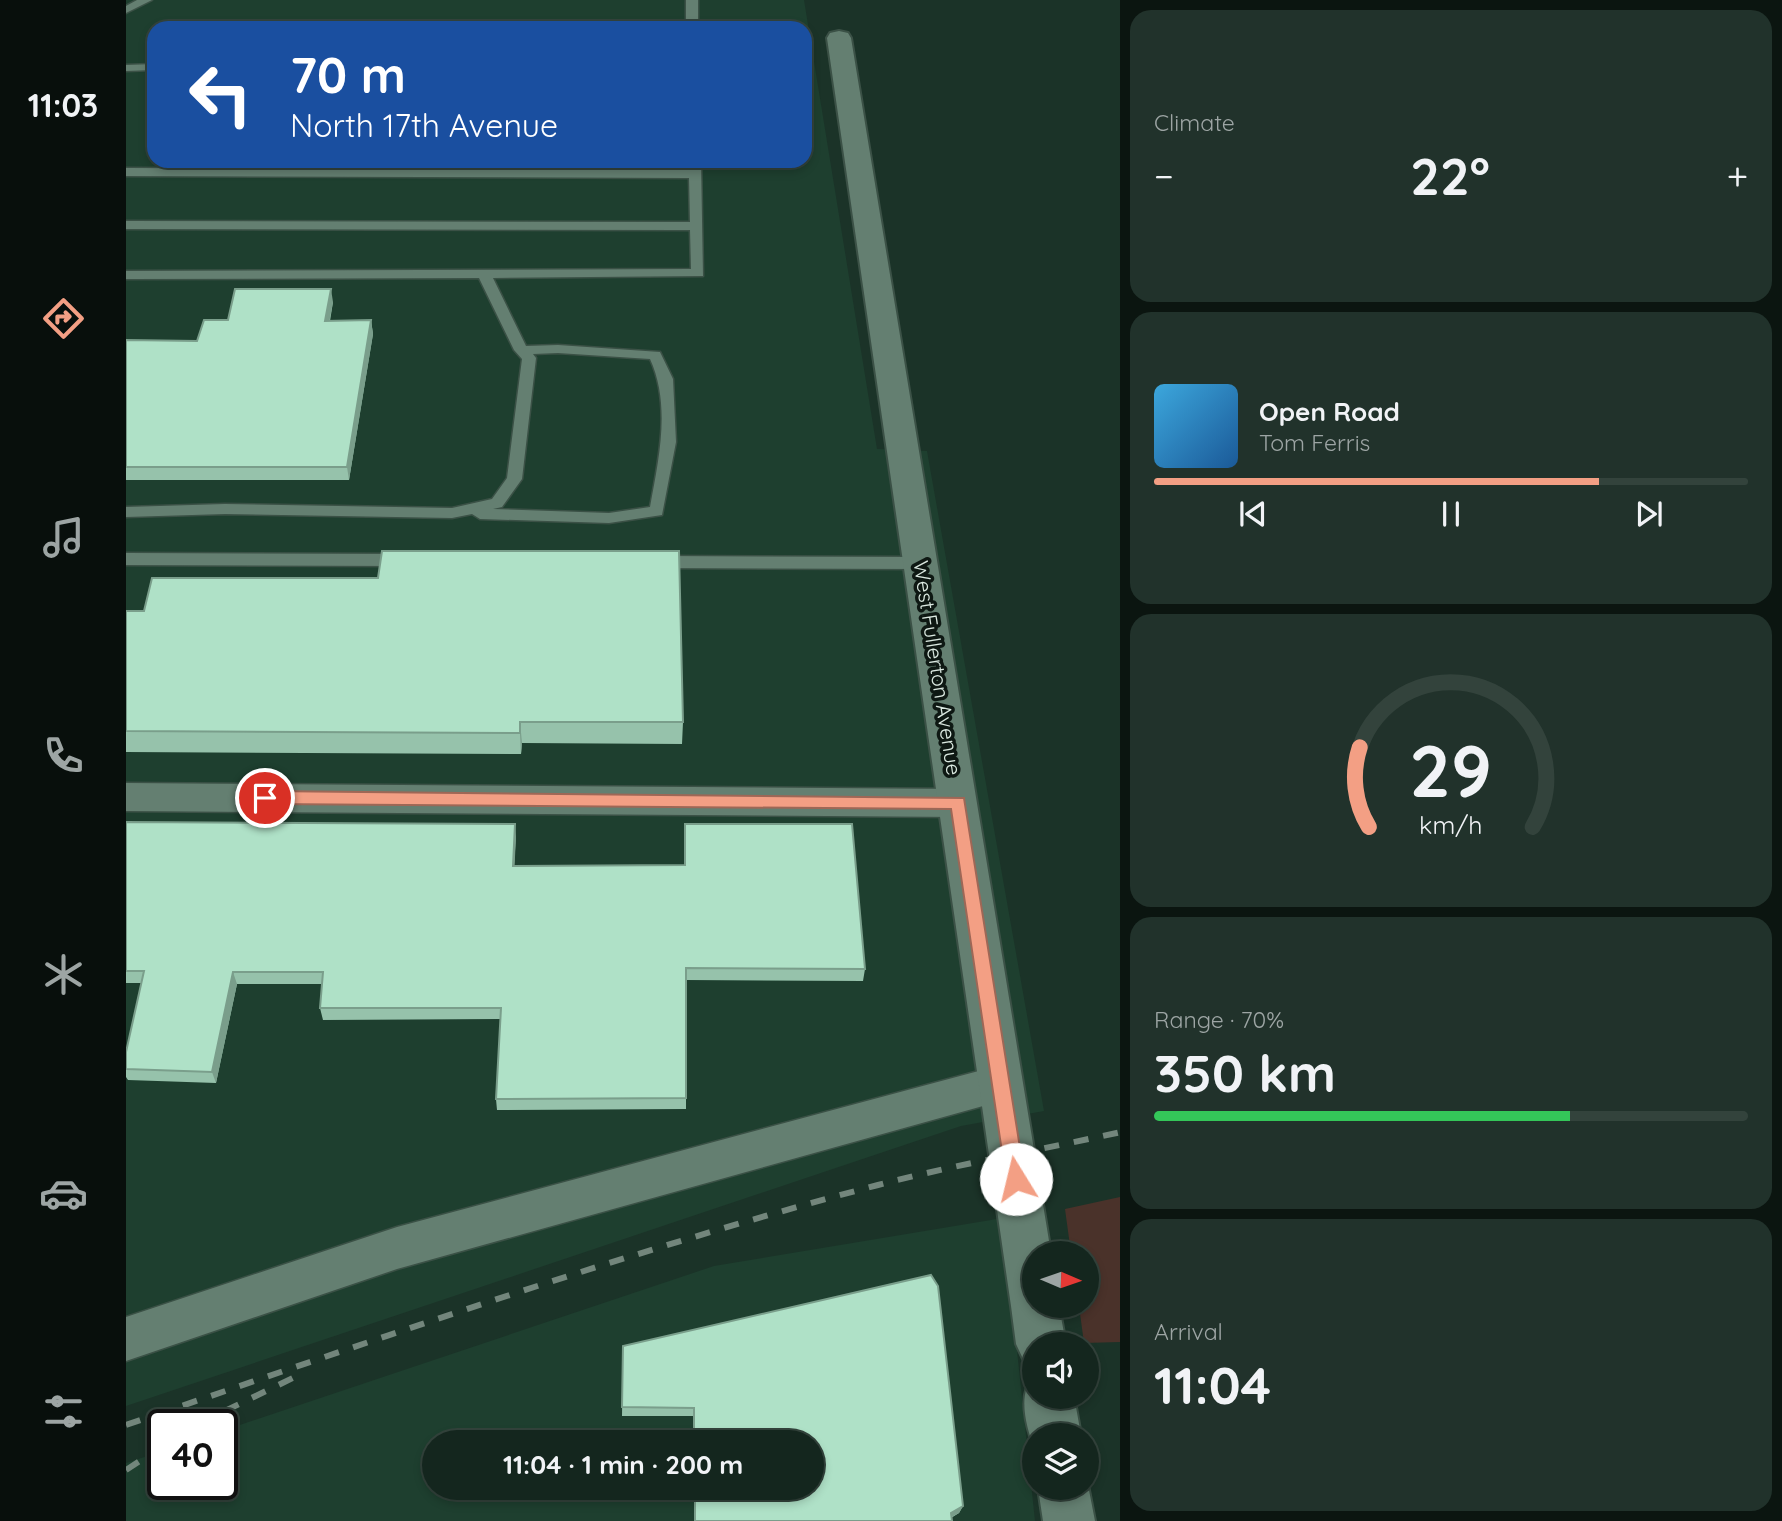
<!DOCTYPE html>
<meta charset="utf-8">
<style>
body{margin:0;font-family:Quicksand,sans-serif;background:#21322b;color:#f1f3f6;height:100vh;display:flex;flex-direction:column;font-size:26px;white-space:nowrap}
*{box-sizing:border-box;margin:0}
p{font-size:23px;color:#9da5a4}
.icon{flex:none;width:38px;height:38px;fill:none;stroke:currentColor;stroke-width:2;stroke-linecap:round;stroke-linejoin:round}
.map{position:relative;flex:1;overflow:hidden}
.side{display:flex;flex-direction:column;gap:10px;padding:10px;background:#0b1510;width:662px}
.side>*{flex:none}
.banner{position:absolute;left:21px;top:21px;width:665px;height:147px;border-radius:21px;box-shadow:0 4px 10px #0003,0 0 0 2px #33433c;background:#1a4fa0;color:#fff;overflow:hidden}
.needle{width:46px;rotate:92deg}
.controls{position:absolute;left:896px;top:1241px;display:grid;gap:14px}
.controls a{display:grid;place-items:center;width:77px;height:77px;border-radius:50%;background:#14261e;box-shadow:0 4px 10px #0003,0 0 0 2px #33433c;font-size:35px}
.speed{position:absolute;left:21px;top:1409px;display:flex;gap:14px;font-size:35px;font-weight:700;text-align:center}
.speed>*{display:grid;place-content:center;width:91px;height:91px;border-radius:50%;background:#14261e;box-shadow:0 4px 10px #0003,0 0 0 2px #33433c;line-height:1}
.speed .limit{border:4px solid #111;border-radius:10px;background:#fff;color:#111}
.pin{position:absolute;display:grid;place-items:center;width:60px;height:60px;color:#fff;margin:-30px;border:4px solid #fff;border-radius:50%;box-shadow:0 2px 7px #0007}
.me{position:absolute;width:77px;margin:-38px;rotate:351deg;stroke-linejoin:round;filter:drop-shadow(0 0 5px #0008)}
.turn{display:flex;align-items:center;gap:24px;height:147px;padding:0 28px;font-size:32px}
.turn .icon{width:91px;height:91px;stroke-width:2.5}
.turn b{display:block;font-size:49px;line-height:60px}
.big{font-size:52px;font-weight:800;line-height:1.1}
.side .card{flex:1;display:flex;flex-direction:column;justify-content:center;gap:10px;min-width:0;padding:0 24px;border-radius:21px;background:#21322b}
.side .dial{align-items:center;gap:0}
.dial svg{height:182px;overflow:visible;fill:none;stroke:#33433c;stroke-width:7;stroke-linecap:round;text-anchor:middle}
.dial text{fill:#f1f3f6;stroke:none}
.song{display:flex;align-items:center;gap:21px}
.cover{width:84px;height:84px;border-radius:10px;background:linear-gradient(135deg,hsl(200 70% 55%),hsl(210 70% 35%))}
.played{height:7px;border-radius:4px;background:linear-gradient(90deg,#f39f84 75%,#33433c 75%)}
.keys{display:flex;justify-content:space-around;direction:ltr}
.heat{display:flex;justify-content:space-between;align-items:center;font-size:38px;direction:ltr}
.charge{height:10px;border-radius:5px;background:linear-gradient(90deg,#34c759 70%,#33433c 0)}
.trip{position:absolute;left:296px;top:1430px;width:402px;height:70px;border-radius:35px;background:#14261e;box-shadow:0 4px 10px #0003,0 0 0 2px #33433c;font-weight:800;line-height:70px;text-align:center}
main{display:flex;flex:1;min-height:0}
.tabs{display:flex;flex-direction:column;width:126px;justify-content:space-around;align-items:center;background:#080f0c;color:#9da5a4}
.tabs .icon{width:49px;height:49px}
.tabs .on{color:#f39f84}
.tabs b{font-size:32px;color:#f1f3f6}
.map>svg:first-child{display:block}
.built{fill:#1e3f2f;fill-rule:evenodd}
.green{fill:#4a322a}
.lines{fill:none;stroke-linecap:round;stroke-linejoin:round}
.lane-casing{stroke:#3b5146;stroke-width:3}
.street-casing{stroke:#3b5146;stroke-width:3}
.secondary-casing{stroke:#3b5146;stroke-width:4}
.lane{fill:#647f71;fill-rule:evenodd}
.street{fill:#647f71;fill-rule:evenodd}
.secondary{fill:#647f71;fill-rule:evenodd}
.rail{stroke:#73867c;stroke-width:6;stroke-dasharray:15 15;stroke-linecap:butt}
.wall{fill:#96c2ab}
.shaded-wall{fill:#7a9e8b}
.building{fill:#afe1c7;stroke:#7a9e8b;stroke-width:2}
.route{fill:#f39f84;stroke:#9e6756;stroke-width:2}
.labels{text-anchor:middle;stroke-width:7;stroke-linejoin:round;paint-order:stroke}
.street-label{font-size:21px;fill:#dbe9e1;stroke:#0e1813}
</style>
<main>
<nav class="tabs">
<b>11:03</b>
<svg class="icon on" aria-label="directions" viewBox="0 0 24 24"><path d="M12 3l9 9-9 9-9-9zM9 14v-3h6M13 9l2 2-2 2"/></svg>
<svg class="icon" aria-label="music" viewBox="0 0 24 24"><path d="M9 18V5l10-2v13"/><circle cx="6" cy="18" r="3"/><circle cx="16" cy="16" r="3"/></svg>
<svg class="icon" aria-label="phone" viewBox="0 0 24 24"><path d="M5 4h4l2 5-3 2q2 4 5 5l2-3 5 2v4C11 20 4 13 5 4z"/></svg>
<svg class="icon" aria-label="climate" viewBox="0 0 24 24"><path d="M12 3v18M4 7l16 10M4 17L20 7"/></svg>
<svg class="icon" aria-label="car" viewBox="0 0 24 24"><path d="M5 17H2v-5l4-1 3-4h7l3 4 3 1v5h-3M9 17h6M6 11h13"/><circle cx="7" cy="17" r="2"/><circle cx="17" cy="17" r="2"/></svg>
<svg class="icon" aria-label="filters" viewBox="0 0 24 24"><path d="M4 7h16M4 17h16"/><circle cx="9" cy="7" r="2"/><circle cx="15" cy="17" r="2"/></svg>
</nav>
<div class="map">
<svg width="995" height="1521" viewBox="0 0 995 1521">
<rect width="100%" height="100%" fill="#1b3328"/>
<path class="built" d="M 0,0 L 678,0 L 751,449 L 801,451 L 918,1111 L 835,1126 L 0,1406 ZM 28,28 L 679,28 L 679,161 L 28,161 Z
M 877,1218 L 909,1521 L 0,1521 L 0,1463 L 37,1451 L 37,1484 L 96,1484 L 96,1431 L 588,1266 ZM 308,1442 L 686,1442 L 686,1488 L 308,1488 Z"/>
<path class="green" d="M 994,1197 L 994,1342 L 958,1343 L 953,1306 L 961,1306 L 961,1253 L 945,1253 L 939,1209 Z"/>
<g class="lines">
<defs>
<path id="lane" d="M 11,0 L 26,0 L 0,13 L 0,6 Z
M 560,0 L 572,0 L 572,28 L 560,28 Z
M 28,64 L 28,70 L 0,71 L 0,65 Z
M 563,161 L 575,161 L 577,276 L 367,278 L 400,346 L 432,345 L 534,352 L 547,379 L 550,442 L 536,515 L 483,523 L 354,519 L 346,514 L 326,518 L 99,514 L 0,517 L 0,507 L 99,504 L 326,508 L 366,499 L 381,478 L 396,359 L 388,350 L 353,278 L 0,279 L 0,271 L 565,269 L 564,230 L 0,229 L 0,221 L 564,222 L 563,178 L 0,176 L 0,168 L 563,170 ZM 432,353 L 524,359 C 545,405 533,458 524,507 L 483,513 L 367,509 L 376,507 L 396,479 L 410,358 L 407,354 Z
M 0,553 L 276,554 L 284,560 L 276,566 L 0,565 Z
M 532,556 L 795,557 L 803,563 L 795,569 L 532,568 L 524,562 Z"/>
<path id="street" d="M 0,783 L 832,789 L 845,793 L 850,803 L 845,813 L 832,817 L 0,811 Z
M 875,1065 L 889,1070 L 895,1083 L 889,1096 L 875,1101 L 271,1269 L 0,1361 L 0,1317 L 271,1227 Z"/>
<path id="secondary" d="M 713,31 L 722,33 L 725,38 L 925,1253 L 908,1253 L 908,1306 L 933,1306 L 940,1344 L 908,1344 L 908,1366 L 898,1361 L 890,1344 L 885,1306 L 701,38 L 704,33 Z
M 908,1377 L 908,1396 L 948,1396 L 955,1435 L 908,1435 L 908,1447 C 900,1427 891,1392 908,1377 Z
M 961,1480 L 969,1521 L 917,1521 L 912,1488 L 961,1488 Z"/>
</defs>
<use href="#lane" class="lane-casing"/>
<use href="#street" class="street-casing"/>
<use href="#secondary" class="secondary-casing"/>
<use href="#lane" class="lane"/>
<use href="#street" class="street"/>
<use href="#secondary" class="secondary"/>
<path class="rail" d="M 72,1424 L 175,1374
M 0,1425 C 249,1340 497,1252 752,1185 C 832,1164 914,1150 995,1132
M 0,1470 L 37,1446"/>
</g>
<path class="wall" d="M 207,302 L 204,321 L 245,320 L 247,334 L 223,480 L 0,480 L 0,340 L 71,341 Z
M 252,578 L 557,722 L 556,744 L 396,743 L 395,754 L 0,752 L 0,611 L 18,611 Z
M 0,822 L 390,836 L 388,866 L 558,865 L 559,824 L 739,969 L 737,981 L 560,980 L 560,1109 L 371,1110 L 370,1099 L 375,1019 L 197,1020 L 194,1008 L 196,984 L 111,984 L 90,1083 L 2,1080 L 0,1077 L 0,1052 L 16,983 L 0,983 Z
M 497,1346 L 837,1506 L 833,1513 L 825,1518 L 826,1521 L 568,1521 L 568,1488 L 686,1488 L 686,1442 L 567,1442 L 567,1416 L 496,1416 Z"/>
<path class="shaded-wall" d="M 205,289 L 207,302 L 201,334 L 199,321 Z
M 245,320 L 247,334 L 223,480 L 221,467 Z
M 394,722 L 396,743 L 395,754 L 394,733 Z
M 389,824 L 390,836 L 388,878 L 387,866 Z
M 107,972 L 111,984 L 90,1083 L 86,1072 Z
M 837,1506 L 833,1513 L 820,1520 L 825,1513 Z"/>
<path class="building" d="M 109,289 L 205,289 L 199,321 L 245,320 L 221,467 L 0,467 L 0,340 L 71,341 L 78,320 L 102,320 Z
M 256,551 L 553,551 L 557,722 L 394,722 L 394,733 L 0,731 L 0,611 L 18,611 L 26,578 L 252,578 Z
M 0,822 L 389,824 L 387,866 L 559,865 L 559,824 L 726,824 L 739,969 L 560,968 L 560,1098 L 370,1099 L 375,1008 L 194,1008 L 197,972 L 107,972 L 86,1072 L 0,1069 L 0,1052 L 18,971 L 0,971 Z
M 805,1275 L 812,1286 L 837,1506 L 825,1513 L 826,1521 L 569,1521 L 569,1488 L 686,1488 L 686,1442 L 568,1442 L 568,1408 L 496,1407 L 497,1346 Z"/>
<path class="route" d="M 139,791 L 838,798 L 899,1179 L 897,1185 L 890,1188 L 883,1185 L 880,1179 L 825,809 L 139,804 L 130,798 Z"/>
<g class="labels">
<g class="street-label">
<text transform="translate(811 668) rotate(81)" y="7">West Fullerton Avenue</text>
</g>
</g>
</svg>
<div class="controls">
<a><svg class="needle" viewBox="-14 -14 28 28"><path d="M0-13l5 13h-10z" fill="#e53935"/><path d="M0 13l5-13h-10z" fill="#9da5a4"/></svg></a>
<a><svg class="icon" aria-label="sound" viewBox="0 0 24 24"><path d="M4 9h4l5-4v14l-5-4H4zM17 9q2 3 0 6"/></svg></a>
<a><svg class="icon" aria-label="layers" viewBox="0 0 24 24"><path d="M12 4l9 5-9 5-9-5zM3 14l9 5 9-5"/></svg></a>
</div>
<div class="speed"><div class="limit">40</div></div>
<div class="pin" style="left:139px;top:798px;background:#d93025"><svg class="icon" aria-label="arrive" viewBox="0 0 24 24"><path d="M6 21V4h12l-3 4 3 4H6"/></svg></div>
<svg class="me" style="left:890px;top:1179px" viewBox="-20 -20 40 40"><circle r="19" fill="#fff"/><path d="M0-13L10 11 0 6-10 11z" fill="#f39f84"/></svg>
<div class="trip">11:04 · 1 min · 200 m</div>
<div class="banner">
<div class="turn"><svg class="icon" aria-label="left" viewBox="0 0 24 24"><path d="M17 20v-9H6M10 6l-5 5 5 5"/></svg><div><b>70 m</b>North 17th Avenue</div></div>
</div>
</div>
<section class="side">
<div class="card"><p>Climate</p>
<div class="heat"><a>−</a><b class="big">22°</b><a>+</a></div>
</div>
<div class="card">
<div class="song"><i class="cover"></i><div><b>Open Road</b><p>Tom Ferris</p></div></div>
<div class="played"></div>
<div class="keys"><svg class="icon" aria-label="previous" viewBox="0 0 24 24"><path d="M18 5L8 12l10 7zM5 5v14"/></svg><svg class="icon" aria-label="pause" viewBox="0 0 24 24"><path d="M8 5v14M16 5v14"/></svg><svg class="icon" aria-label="next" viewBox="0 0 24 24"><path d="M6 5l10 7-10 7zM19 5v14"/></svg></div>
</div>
<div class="card dial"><svg viewBox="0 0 100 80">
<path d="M14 69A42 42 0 1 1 86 69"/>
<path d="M14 69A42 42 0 0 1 10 34" stroke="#f39f84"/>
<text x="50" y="56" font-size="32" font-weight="700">29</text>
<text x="50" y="72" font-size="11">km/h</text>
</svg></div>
<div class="card"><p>Range · 70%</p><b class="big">350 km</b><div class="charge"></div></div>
<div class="card"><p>Arrival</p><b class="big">11:04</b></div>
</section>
</main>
